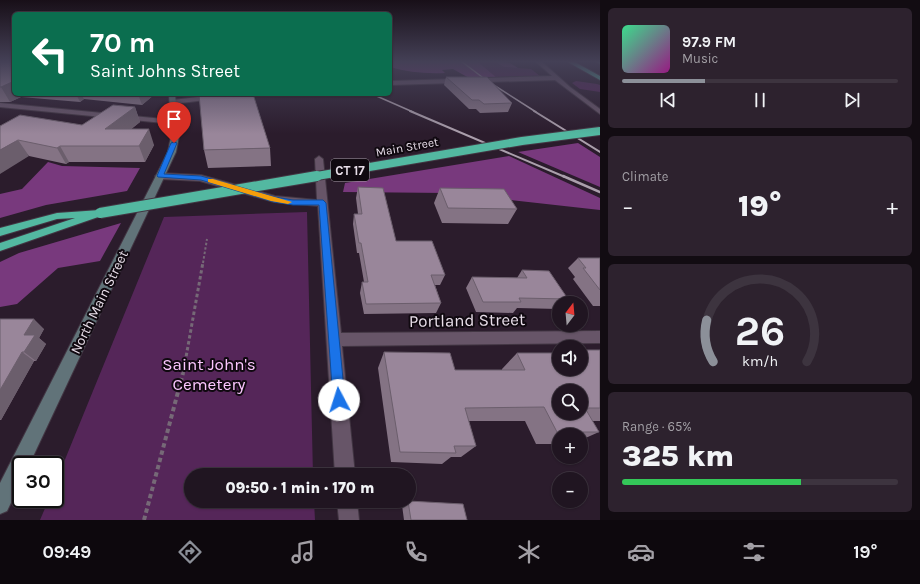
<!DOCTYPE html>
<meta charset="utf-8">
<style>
body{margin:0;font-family:Karla,sans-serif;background:#2d222e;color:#f1f3f6;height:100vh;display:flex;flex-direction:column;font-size:15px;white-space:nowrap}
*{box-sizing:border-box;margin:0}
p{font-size:13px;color:#a29fa5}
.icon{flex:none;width:22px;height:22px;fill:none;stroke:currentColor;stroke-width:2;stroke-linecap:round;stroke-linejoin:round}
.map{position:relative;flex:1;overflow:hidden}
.drawer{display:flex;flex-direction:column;gap:8px;padding:8px;background:#120c12;width:320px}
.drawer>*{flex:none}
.guide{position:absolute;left:12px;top:12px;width:380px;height:84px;border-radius:6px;box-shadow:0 1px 3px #0004,0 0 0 1px #3d343f;background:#0b6e4f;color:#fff;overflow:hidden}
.needle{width:26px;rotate:16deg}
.buttons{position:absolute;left:552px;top:296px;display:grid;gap:8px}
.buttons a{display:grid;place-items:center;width:36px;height:36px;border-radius:50%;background:#201521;box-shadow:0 1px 3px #0004,0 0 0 1px #3d343f;font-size:20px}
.speed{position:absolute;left:12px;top:456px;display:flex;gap:8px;font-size:20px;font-weight:700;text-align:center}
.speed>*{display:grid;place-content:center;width:52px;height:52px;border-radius:50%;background:#201521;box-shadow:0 1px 3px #0004,0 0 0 1px #3d343f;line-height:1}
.speed .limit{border:2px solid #111;border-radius:6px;background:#fff;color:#111}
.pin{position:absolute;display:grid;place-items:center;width:34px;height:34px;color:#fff;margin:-41px -17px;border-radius:50% 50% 50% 0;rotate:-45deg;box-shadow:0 0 4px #0007}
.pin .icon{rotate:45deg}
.me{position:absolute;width:44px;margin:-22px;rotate:355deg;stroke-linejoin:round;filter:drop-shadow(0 0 3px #0008)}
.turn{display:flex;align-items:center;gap:14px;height:84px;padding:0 12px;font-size:18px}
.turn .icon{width:52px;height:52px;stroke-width:2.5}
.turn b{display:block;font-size:28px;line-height:34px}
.big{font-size:30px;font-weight:800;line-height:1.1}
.drawer .card{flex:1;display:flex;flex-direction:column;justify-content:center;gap:6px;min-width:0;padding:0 14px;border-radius:6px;background:#2d222e}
.drawer .dial{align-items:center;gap:0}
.dial svg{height:104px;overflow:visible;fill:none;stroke:#3d343f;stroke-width:7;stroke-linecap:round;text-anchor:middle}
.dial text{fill:#f1f3f6;stroke:none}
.song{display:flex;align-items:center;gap:12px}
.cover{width:48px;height:48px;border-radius:6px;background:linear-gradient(135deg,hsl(150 70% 55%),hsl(310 70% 35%))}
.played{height:4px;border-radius:2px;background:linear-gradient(90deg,#8c9099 30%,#3d343f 30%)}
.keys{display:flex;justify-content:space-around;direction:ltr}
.heat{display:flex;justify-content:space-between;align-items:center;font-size:22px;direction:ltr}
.charge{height:6px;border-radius:3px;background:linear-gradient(90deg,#34c759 65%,#3d343f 0)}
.trip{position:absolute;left:184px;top:468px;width:232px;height:40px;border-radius:20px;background:#201521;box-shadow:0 1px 3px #0004,0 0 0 1px #3d343f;font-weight:800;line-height:40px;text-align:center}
.dock{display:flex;height:64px;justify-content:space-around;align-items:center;background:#0d080d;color:#a29fa5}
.dock .icon{width:28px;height:28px}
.dock .current{color:#8c9099}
.dock b{font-size:18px;color:#f1f3f6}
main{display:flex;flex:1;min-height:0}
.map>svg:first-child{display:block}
.green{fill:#552659}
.forest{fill:#78397d}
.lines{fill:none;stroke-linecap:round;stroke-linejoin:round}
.lane-casing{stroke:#423643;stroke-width:2}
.street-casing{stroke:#423643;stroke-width:2}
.secondary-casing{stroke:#423643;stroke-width:2}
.highway-casing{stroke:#423643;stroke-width:2}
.path-far2{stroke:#766977;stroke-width:2;stroke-dasharray:2.5 2;stroke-linecap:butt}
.path-far1{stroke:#766977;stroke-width:3;stroke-dasharray:3.5 2.5;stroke-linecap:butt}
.path{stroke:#766977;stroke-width:4;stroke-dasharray:4.5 3;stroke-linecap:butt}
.lane{fill:#675568;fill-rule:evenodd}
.street{fill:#675568;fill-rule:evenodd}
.secondary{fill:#617379;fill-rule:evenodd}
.highway{fill:#53b8a1;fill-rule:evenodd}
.rail-far2{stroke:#ab9fac;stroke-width:1.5}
.rail-far1{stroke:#ab9fac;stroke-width:2}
.rail{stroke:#ab9fac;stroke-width:2.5}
.highway-bridge-far1-casing{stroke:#423643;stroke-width:10;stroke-linecap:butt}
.highway-bridge-casing{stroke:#423643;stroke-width:12;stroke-linecap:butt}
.highway-bridge-far1{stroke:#53b8a1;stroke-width:8}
.highway-bridge{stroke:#53b8a1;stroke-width:10}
.wall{fill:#847384}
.shaded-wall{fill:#6b5e6c}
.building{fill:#99869a;stroke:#6b5e6c;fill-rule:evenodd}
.route{fill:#1a73e8;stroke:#114b97}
.slow{fill:#f59e0b}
.labels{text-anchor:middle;stroke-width:4;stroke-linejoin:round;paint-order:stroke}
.far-street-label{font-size:12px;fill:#e8dee9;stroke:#100910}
.shield{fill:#100910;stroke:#a79ea8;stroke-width:1}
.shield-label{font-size:13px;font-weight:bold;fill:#e8dee9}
.street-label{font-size:14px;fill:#e8dee9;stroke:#100910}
.near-street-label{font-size:17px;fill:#e8dee9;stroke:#100910}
.near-park-label{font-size:17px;fill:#fbc6fe;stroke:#100910}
</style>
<main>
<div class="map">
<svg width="600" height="520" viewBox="0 0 600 520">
<rect width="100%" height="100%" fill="#2b1c2c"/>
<path class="green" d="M 477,62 L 495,62 L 504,67 L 531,69 L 540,76 L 496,77 Z
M 576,81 L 597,84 L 600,85 L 600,92 L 580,89 L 572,83 Z
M 307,212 L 313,475 L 191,475 L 191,501 L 314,501 L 315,520 L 40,520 L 49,499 L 55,499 L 55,484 L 164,217 Z"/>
<path class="forest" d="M 390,61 L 499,61 L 510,63 L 518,68 L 504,67 L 495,62 L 478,62 L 496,77 L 469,78 L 453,69 L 442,70 L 445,73 C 426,74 407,72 390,67 Z
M 578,143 L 600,157 L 600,187 L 518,152 Z
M 509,156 L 600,198 L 600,210 L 448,193 L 343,192 L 345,183 Z
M 48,162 L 62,166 L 140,168 L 127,191 L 46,205 L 0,218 L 0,194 L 22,189 Z
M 121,223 L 100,261 L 58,268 L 17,304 L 0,307 L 0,262 L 19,253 Z"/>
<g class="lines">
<defs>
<path id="lane" d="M 222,94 L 241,94 L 238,96 L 173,104 L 170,102 L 173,100 Z"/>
<path id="street" d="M 535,61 L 541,61 L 570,87 L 600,109 L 600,114 L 555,80 L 390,85 L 390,81 L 552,76 Z
M 0,103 L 174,120 L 178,122 L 174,124 L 0,107 Z
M 319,156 L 323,159 L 341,333 L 600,331 L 600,343 L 342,346 L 355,475 L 335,475 L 318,206 L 274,202 L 200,181 L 160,179 L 155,176 L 160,173 L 201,175 L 275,196 L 317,200 L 315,159 Z
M 337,501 L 357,501 L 359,520 L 339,520 Z"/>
<path id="secondary" d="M 169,94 L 175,94 L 179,136 L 176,152 L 29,465 L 21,465 L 21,482 L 7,511 L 0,514 L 0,483 L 168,152 L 171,136 Z"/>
<path id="highway" d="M 566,61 L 573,61 L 600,76 L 600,80 Z
M 595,61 L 600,61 L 600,64 Z
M 100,210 L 105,213 L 104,215 L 0,251 L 0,243 L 75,218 L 57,219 L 0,236 L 0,228 L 57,213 Z"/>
</defs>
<use href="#lane" class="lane-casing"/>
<use href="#street" class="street-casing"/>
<use href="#secondary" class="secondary-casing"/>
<use href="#highway" class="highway-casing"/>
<path class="path-far2" d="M 203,263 L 207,239"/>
<path class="path-far1" d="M 183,374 L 203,262"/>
<path class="path" d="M 144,520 L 183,373"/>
<use href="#lane" class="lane"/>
<use href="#street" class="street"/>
<use href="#secondary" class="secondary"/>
<use href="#highway" class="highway"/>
<path class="rail-far2" d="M 461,61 L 486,80 L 536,112
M 372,94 L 413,112"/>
<path class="rail-far1" d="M 410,111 L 565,177
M 534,111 L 600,152"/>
<path class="rail" d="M 563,176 L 600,192"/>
<defs>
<path id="highway-bridge-far1" d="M 311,177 L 522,141 L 600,131"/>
<path id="highway-bridge" d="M 100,213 L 317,176"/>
</defs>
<use href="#highway-bridge-far1" class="highway-bridge-far1-casing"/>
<use href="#highway-bridge" class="highway-bridge-casing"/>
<use href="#highway-bridge-far1" class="highway-bridge-far1"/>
<use href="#highway-bridge" class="highway-bridge"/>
</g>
<path class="wall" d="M 0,61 L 14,61 L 14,94 L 155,94 L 142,105 L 84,99 L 80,102 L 21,97 L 10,102 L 0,102 Z
M 446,77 L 512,103 L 508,112 L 480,113 L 476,109 L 469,109 L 444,85 Z
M 135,107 L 140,122 L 131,129 L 154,145 L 145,162 L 69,162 L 66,164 L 29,156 L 0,126 L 82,125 Z
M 270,148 L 271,166 L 208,168 L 204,150 Z
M 358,187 L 396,241 L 445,275 L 440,285 L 435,285 L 441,303 L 436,313 L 364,314 L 360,293 L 362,282 L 364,282 L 359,253 L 357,253 L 353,224 L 354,214 L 358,214 L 356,198 Z
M 440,188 L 517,209 L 508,224 L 442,223 L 434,203 Z
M 578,258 L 600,258 L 600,306 L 593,306 L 573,279 L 575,277 L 568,268 Z
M 522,270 L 568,299 L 563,303 L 559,303 L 559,308 L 558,309 L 517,308 L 513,313 L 476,312 L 466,288 L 472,277 L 517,278 Z
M 0,319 L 44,329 L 39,338 L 46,344 L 36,361 L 34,361 L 1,420 L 0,420 Z
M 600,350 L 600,421 L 592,421 L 599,432 L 581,440 L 581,435 L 559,435 L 559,444 L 536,444 L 525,421 L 468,421 L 476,446 L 461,457 L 451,457 L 442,464 L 391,462 L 378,368 L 384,352 L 455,370 L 502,370 L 502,369 L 517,353 L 554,353 L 556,351 Z
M 408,501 L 409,501 L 467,520 L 404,520 L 402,505 Z"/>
<path class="shaded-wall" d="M 12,82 L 14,86 L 14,94 L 19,94 L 21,97 L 10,102 L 1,87 Z
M 76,94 L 81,94 L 84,99 L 80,102 Z
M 138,94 L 155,94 L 142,105 Z
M 135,107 L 140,122 L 112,145 L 105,129 Z
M 149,129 L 154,145 L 145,162 L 139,146 Z
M 18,140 L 29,156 L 0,174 L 0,150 Z
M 60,146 L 69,162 L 66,164 L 57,148 Z
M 34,319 L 44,329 L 39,338 L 46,344 L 36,361 L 24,352 L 24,335 Z
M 22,352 L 34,361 L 1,420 L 0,419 L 0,390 Z"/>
<path class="building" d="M 0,61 L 14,61 L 14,82 L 12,82 L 1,87 L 0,87 Z
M 446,77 L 487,77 L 512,103 L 484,104 L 479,100 L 472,100 Z
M 199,94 L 253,94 L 270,148 L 204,150 Z
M 113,105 L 135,107 L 105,129 L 149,129 L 139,146 L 60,146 L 57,148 L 18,140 L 0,150 L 0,126 L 20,115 L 82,125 Z
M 358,187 L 383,188 L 396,241 L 432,241 L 445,275 L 431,275 L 441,303 L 366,304 L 362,282 L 368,282 L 361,243 L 359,243 L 354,214 L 362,214 Z
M 440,188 L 504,189 L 517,209 L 448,208 Z
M 578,258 L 600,258 L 600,290 L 583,268 L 586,268 Z
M 522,270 L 549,271 L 568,299 L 519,298 L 521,302 L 483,302 L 472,277 L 527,278 Z
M 0,319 L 34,319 L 24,335 L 35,335 L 24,352 L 22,352 L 0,390 Z
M 581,350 L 600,350 L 600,408 L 585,408 L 599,432 L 557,432 L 544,407 L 465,408 L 476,446 L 454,446 L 456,453 L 400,452 L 384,352 L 450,353 L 455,370 L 525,370 L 517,353 L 557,353 L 556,351 L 559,351 L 559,369 L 581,369 ZM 559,391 L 581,391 L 581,413 L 559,413 Z
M 408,501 L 463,504 L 467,520 L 411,520 Z"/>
<linearGradient id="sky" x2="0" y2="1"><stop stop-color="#180f18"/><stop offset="0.46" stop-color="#444056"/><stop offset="1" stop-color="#444056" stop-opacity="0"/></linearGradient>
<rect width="600" height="134" fill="url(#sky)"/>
<path class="route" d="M 174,142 L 177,143 L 164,174 L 201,176 L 275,197 L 293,200 L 323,200 L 326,203 L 345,400 L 343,405 L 339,407 L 335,405 L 333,400 L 319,205 L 293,205 L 274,202 L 201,180 L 158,177 L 157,176 L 171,143 Z"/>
<path class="slow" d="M 208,179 L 213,179 L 292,202 L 288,204 L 271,201 L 208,182 Z"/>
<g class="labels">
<g class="far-street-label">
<text transform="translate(407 147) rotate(-10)" y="4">Main Street</text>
</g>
<rect class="shield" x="331" y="159" width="38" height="22" rx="3"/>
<g class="shield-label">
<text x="350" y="175">CT 17</text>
</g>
<g class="street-label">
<text transform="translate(99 302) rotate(-64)" y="5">North Main Street</text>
</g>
<g class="near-street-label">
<text transform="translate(467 320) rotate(-1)" y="6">Portland Street</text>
</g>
<g class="near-park-label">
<text x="209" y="370">Saint John's<tspan x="209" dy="20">Cemetery</tspan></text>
</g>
</g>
</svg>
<div class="buttons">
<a><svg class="needle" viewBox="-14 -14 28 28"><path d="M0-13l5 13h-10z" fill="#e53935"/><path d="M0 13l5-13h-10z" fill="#a29fa5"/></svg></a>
<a><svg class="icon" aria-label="sound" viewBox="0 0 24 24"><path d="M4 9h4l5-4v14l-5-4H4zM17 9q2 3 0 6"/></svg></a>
<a><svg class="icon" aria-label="search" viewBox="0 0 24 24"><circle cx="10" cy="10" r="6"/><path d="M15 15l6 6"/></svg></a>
<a>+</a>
<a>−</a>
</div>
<div class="speed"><div class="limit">30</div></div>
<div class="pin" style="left:174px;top:143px;background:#d93025"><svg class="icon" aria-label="arrive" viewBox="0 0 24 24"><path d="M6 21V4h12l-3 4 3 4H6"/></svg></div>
<svg class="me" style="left:339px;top:400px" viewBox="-20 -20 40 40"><circle r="19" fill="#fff"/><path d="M0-13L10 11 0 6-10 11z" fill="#1a73e8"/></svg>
<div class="trip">09:50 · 1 min · 170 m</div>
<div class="guide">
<div class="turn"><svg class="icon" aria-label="left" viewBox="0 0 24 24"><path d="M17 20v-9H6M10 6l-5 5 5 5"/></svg><div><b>70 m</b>Saint Johns Street</div></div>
</div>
</div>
<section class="drawer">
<div class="card">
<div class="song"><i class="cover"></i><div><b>97.9 FM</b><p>Music</p></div></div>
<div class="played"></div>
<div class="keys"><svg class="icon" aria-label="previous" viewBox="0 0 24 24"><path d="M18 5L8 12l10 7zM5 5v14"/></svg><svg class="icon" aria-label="pause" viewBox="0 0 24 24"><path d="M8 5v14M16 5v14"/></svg><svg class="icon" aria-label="next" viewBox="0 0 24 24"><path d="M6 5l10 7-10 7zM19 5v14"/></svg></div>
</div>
<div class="card"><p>Climate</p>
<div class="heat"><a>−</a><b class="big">19°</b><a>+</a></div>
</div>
<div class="card dial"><svg viewBox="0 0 100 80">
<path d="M14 69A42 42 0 1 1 86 69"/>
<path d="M14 69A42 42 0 0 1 9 37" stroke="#8c9099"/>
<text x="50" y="56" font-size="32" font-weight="700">26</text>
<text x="50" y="72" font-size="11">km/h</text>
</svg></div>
<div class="card"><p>Range · 65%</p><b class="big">325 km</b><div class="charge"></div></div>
</section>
</main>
<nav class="dock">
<b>09:49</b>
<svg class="icon current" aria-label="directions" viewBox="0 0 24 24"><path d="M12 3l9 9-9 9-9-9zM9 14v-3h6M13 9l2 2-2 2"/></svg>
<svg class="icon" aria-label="music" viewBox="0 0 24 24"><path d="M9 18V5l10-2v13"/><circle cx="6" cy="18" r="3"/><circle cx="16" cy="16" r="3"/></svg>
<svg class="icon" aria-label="phone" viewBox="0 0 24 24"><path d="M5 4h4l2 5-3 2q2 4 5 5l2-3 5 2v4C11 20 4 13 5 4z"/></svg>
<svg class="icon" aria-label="climate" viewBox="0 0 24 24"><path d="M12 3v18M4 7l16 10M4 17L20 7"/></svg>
<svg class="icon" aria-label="car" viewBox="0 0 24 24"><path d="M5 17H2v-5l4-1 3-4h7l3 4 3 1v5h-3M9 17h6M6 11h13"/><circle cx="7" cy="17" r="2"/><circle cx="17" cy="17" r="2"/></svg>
<svg class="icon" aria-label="filters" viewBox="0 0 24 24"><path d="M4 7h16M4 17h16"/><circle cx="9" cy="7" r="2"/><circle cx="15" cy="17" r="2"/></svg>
<b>19°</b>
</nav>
